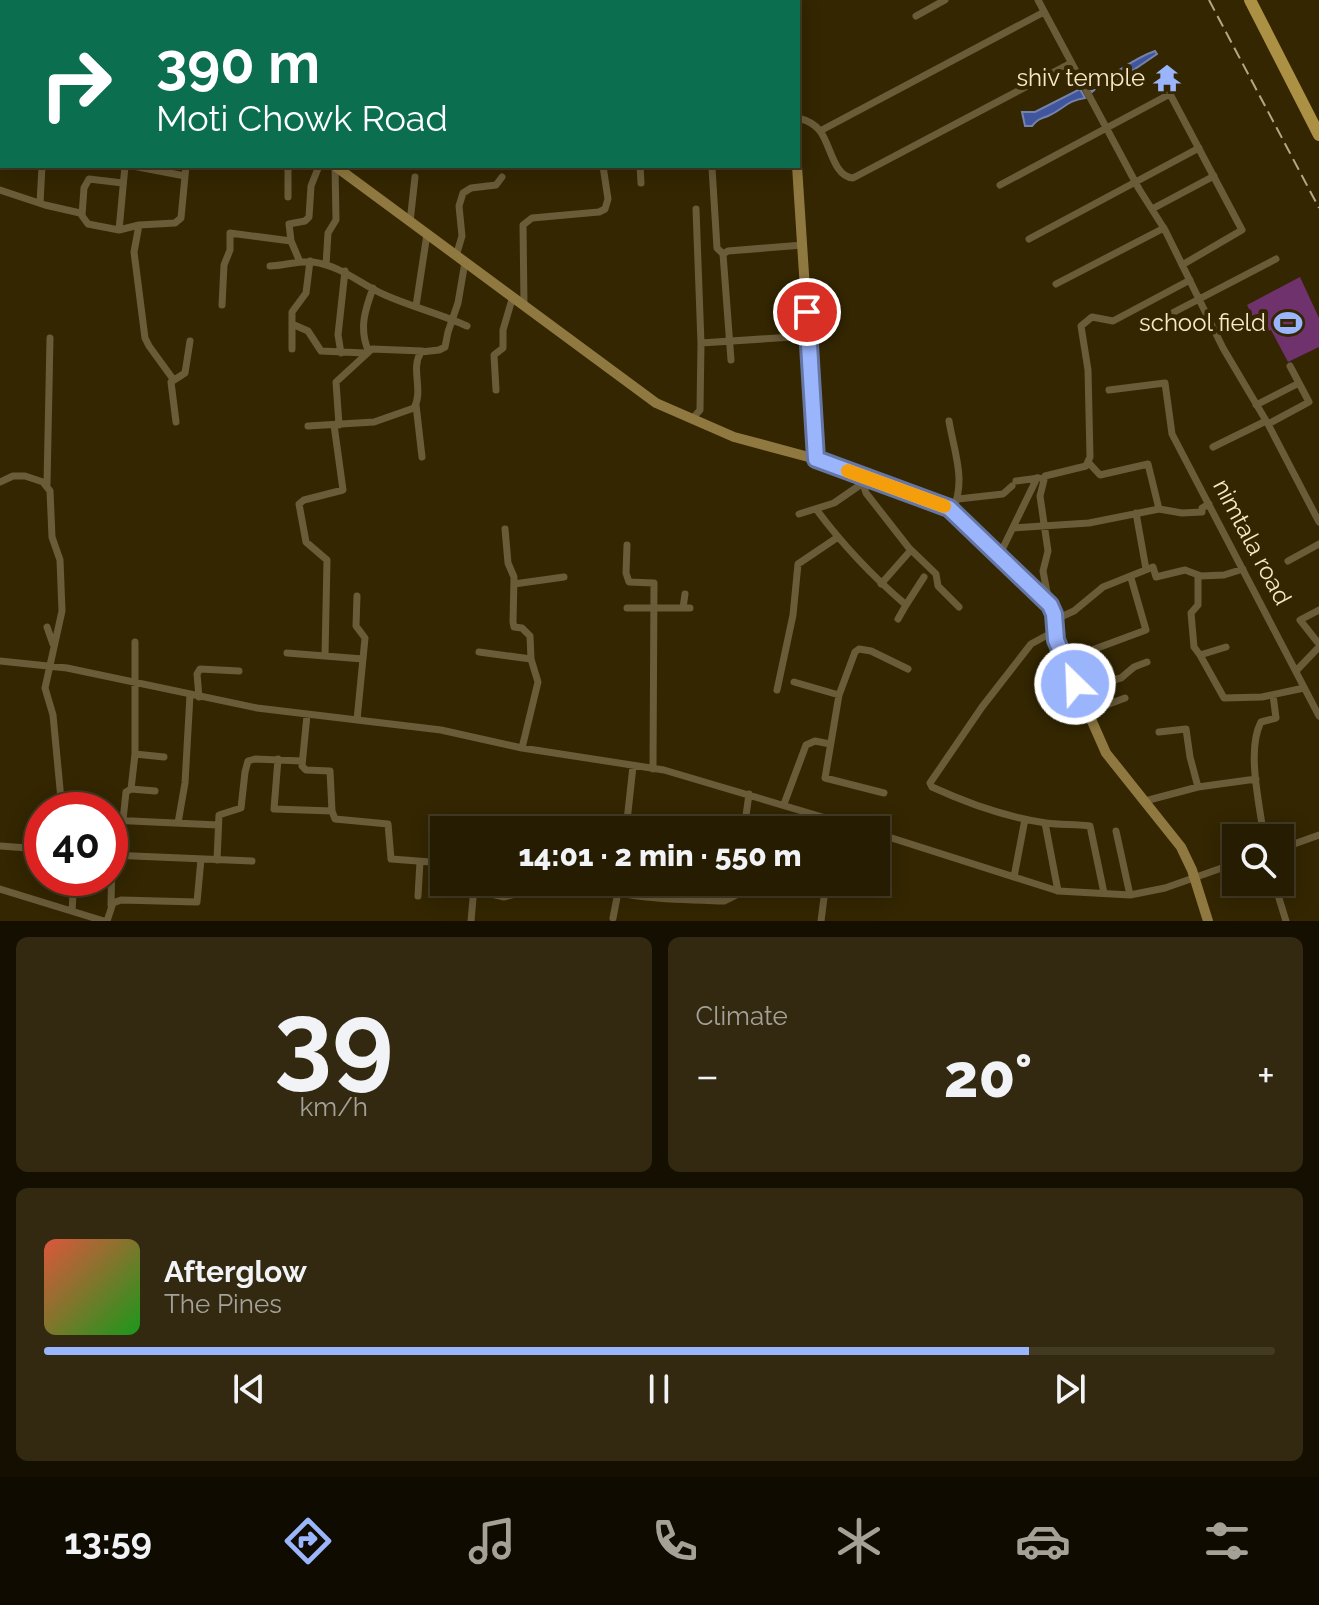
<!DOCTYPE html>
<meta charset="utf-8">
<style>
body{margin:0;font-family:Raleway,sans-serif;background:#322910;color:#f1f3f6;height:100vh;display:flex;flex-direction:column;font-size:30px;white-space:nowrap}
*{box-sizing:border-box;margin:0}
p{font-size:26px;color:#a4a199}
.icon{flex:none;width:44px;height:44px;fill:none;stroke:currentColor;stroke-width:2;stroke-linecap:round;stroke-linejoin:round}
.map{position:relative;height:921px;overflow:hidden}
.side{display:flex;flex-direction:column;gap:16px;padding:16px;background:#150f01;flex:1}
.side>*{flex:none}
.banner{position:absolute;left:0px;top:0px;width:800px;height:168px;box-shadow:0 4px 20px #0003,0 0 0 2px #423a23;background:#0b6e4f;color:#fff;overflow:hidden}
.tools{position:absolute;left:1222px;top:824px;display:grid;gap:16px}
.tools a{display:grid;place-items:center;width:72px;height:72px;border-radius:0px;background:#261c01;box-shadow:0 4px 20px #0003,0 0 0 2px #423a23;font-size:40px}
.speed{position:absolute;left:24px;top:792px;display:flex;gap:16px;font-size:40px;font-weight:700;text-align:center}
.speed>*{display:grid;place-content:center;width:104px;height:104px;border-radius:50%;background:#261c01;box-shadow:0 4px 20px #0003,0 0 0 2px #423a23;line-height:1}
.speed .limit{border:12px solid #d22;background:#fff;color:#111}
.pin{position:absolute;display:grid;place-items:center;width:68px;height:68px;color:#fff;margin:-34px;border:4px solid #fff;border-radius:50%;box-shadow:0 2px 8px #0007}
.me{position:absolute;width:88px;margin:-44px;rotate:336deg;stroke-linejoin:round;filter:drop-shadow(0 0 6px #0008)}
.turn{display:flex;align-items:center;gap:28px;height:168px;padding:0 24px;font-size:36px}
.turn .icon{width:104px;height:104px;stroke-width:2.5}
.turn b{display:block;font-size:56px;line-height:68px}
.big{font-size:60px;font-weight:800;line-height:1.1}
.side .widget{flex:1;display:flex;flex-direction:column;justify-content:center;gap:12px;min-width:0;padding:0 28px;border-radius:12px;background:#322910}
.side .dial{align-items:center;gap:0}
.dial b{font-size:104px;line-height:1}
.song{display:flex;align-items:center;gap:24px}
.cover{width:96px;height:96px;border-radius:12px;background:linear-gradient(135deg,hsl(10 70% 55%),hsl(120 70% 35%))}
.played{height:8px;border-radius:4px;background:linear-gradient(90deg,#9bb5fd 80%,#423a23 80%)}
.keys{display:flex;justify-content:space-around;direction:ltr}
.heat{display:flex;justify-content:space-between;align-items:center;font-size:44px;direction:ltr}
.side .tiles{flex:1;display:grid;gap:16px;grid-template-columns:1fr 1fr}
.widget:last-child{grid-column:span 2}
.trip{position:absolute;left:430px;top:816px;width:460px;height:80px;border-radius:0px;background:#261c01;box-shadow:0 4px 20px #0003,0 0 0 2px #423a23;font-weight:800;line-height:80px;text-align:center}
.menu{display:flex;height:128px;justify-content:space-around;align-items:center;background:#0f0b00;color:#a4a199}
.menu .icon{width:56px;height:56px}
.menu .selected{color:#9bb5fd}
.menu b{font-size:36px;color:#f1f3f6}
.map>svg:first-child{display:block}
.grass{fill:#6f326d}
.water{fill:#3f569e;stroke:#7682ab;stroke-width:2}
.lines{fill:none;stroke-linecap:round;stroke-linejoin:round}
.stream{stroke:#7682ab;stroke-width:2}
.street{stroke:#6a5c39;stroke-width:7}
.secondary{stroke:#907940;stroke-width:10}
.primary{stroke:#ac9043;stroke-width:12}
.rail{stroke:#b5a785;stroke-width:2;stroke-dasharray:12 6;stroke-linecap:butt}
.route-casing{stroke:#6576a4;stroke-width:20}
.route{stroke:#9bb5fd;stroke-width:14}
.slow{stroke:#f59e0b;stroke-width:14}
.labels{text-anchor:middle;stroke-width:8;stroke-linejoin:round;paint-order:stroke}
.poi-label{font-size:24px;fill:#f7e9c8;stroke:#332601;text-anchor:end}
.street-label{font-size:24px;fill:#f7e9c8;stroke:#332601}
</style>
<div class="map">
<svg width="1319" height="921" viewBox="0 0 1319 921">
<rect width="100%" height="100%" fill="#332601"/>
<path class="grass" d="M 1300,277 L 1319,318 L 1319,347 L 1288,362 L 1271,330 L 1261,333 L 1247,305 Z"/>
<path class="water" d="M 1155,51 L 1157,54 L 1123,77 L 1101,84 L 1092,92 L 1089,87 C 1113,77 1131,59 1155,51 Z
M 1080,89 L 1085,98 C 1066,101 1064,109 1048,116 C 1040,119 1038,119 1032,126 L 1025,126 L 1022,112 L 1035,112 Z"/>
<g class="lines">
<path class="stream" d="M 752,0 L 753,2"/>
<path class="street" d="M 63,0 L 63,2
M 1038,0 L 1139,189 L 1165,230 L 1223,348 L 1268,424 L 1319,522
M 916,16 L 945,0
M 0,21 L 2,25
M 798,118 C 806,120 815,124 820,131 C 831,145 833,176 853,178 L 1071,63
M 820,131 L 1044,12
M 133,166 L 185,176
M 640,166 L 641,183
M 712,168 L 717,248 L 723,254
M 1000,185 L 1170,94 L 1242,230 L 1182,265
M 0,190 L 45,205 L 80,213 L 88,224 L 119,230 L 139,225 L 175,223 L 181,218 L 186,166
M 288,197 L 288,166
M 40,203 L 42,166
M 696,209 L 701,343
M 1152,209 L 1214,176
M 82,215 L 84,188 L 89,179 L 123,183
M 410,222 L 415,177
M 139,225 L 134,252 L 145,338 L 149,346 L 173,379
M 119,230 L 125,166
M 1029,239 L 1199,148
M 456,256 L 462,236 L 459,206 L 463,193 L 471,188 L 496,185 L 502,177
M 300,262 L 291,241 L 289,224 L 305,221 L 309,217 L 311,186 L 319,166
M 326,265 L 328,233 L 336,220 L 335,166
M 270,266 C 284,266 299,260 313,262 C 342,266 360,284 385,295 C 412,307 441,314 467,326
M 1056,284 L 1164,228
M 524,304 L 523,225 L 532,218 L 599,212 L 605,209 L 608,199 L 603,166
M 222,305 L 224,265 L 230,250 L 230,233 L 291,241
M 416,306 L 427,234
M 1155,322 L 1276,259
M 292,324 L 308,331 L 321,351 L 365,353
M 292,349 L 292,312 L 306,293 L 310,261
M 368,350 C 359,328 365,310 373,288
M 341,353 L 338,335 L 345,271
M 731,360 L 723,254 L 728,251 L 803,245
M 496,390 L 494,355 L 503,348 L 503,330 L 513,296
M 1109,390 L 1165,383 L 1172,434 L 1319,716
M 416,405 L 422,457
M 1256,405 L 1299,383
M 692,419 L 700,410 L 701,343 L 808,336
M 949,421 C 954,452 967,481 952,512
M 176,422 L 171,382 L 185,373 L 190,341
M 1268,424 L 1309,402 L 1290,366
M 339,425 L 336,382 L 372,349 L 422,351
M 308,426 L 374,422 L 414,408 C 424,390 410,369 421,352 L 439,350 L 445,347 L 448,332 L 458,303 L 465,262
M 1213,447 L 1266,421
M 1089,463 L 1100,475 L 1148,464 L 1159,509
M 1016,481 L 1039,478
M 0,482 L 13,476 L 25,476 L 43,482 L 50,491 L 52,537 L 60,560 L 62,611 L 45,688 L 53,715 L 62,810
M 47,484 L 50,338
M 863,484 L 866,493 L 909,548 L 936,574 L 938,586 L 959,607
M 958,499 L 1003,494 L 1012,486
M 816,509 C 842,544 872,576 906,605 L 924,577
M 1136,513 L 1146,569
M 799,514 L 834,503 L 863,483
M 1013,528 L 1089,523 L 1159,509 L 1182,513 L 1202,512 L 1202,508 L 1209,504
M 505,529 L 508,563 L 514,577 L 513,622 L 514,627 L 522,628 L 530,636 L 531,659 L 538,682 L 522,748
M 627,545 L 626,573 L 629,582 L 654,583 L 653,769
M 998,558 L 1037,478
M 1288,561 L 1319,544
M 1198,575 L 1198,605 L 1191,613 L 1194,647 L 1200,655 L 1226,647
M 514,584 L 564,577
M 881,584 L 911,550
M 1049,603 L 1043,571 L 1048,551 L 1040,496 L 1045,476 L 1086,466 L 1090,457 L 1088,370 L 1081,326 L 1092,317 L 1113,321 L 1190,280
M 627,608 L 690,608
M 683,608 L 685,594
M 1319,610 L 1300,620 L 1319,644
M 898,619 L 906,605
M 1054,620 L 1074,611 L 1103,587 L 1153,567 L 1156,577 L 1185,570 L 1201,576 L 1224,575 L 1243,569
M 47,627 L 53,644
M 1055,631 L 1031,644 L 982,707 L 930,783 L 932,787 C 969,804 1005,817 1046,823 C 1061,825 1075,824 1090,826 L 1104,893
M 135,642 L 135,754
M 479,652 L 531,659
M 287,653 L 363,659
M 1200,655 L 1224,698 L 1262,697 L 1304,688
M 325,656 L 327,560 L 306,542 L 299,504 L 304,500 L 343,490 L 334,425
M 1065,660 L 1146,630 L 1131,578
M 0,661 L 67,668 L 257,708 L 441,730 L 522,748 L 664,770 L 866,830
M 1296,671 L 1319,647
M 794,682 L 839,695 L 855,652 L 859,649 L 871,651 L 908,669
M 1075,684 L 1086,680 L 1089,686 L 1121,678 L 1134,667 L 1147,662
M 777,690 L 793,615 L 798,564 L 838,537
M 839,695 L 825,778 L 884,793
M 199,697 L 197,674 L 200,669 L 239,671
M 1088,712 L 1125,698
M 307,715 L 302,766 L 306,770 L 330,771 L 332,811 L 335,819 L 388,824 L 391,859 L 444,863
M 357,720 L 365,638 L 356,626 L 357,596
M 1159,732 L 1186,729 L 1190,757 L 1198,787
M 278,759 L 274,809 L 332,811
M 131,789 L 155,791
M 1145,801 L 1198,787 L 1256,779
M 784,804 L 806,745 L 815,741 L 830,744
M 110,820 L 218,825
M 123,820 L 126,792 L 131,789 L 135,754 L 164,757
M 178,823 L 185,783 L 190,695
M 1045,823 L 1058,891
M 626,830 L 633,766
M 744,830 L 749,794
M 1116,831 L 1130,895
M 876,833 L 1058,891 L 1130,895 L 1165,888 L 1236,863
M 1264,838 C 1260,806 1246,750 1261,722 L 1276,718 L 1273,695
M 0,846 L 42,849
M 1280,849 L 1319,835
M 110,855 L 252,861
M 217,860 L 219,815 L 241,808 L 245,772 L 248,761 L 255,759 L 302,761
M 1014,877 L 1025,819
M 474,882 L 475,890 L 504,897 L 515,894 L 517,882
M 589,882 C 614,900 692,900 724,901 L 736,895 L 737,882
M 1274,882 L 1286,921
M 0,889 L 104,921
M 418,896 L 420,862
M 111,905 L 112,855
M 72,911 L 74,878
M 613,918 L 620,882
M 107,921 L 113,903 L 121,900 L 197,902 L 201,859
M 471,921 L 474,887
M 821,921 L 826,882"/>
<path class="secondary" d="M 213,0 L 214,2
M 768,0 L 769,2
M 335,166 L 656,403 L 734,437 L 816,459
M 797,166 L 816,459 L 949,508 L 1050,605 L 1054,614 L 1056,640 L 1106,753 L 1181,847 L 1192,870 L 1208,921"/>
<path class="primary" d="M 1250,0 L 1319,135"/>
<path class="rail" d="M 1209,0 L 1319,208"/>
</g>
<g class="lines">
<defs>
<path id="route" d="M 807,312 L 816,459 L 949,508 L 1050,605 L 1054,614 L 1056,640 L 1075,684"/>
</defs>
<use href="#route" class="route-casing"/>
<use href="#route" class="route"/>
<path class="slow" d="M 848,471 L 944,506"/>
</g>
<defs>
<symbol id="temple-bare" viewBox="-9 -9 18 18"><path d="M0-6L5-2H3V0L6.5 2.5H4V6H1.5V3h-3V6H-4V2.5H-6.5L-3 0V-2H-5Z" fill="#9bb5fd" stroke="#332601" stroke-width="2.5" paint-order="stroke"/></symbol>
<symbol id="stadium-bare" viewBox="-9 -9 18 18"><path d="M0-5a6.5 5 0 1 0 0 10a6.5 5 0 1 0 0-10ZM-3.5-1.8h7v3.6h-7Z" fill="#9bb5fd" stroke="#332601" stroke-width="2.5" paint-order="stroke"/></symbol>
</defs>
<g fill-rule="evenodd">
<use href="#temple-bare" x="1147" y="58" width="40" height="40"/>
<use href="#stadium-bare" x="1268" y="303" width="40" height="40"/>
</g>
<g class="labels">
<g class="poi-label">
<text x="1145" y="86">shiv temple</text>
<text x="1266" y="331">school field</text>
</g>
<g class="street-label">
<text transform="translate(1252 542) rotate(62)" y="8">nimtala road</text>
</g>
</g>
</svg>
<div class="tools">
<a><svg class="icon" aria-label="search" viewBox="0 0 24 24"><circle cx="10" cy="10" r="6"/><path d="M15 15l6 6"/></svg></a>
</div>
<div class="speed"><div class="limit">40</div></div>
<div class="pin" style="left:807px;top:312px;background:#d93025"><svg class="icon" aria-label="arrive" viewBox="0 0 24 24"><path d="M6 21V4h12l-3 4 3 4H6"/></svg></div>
<svg class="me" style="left:1075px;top:684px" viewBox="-20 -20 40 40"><circle r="17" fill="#9bb5fd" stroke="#fff" stroke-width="3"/><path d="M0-11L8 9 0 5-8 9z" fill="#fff"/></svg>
<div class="trip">14:01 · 2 min · 550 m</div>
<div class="banner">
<div class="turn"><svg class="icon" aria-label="right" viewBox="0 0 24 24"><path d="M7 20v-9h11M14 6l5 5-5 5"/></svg><div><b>390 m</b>Moti Chowk Road</div></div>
</div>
</div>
<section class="side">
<div class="tiles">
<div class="widget dial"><b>39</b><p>km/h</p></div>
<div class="widget"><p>Climate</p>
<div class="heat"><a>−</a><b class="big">20°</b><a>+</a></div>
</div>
<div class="widget">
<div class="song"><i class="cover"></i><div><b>Afterglow</b><p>The Pines</p></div></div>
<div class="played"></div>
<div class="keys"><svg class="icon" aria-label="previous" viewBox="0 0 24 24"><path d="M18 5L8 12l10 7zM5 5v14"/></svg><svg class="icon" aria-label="pause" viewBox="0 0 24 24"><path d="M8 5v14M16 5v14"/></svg><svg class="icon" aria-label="next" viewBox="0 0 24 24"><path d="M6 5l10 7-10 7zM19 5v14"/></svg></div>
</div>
</div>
</section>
<nav class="menu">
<b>13:59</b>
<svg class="icon selected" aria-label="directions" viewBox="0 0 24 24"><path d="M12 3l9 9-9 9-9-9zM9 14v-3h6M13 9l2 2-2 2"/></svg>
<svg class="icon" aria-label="music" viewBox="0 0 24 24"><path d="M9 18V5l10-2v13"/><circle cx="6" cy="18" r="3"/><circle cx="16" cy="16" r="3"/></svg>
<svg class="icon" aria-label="phone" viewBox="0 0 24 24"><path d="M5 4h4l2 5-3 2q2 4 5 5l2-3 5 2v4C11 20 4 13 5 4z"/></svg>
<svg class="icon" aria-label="climate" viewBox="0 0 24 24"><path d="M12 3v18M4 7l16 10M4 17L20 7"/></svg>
<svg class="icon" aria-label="car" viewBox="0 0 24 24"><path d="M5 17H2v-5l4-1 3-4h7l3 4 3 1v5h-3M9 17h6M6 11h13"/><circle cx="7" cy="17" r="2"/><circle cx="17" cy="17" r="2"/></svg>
<svg class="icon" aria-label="filters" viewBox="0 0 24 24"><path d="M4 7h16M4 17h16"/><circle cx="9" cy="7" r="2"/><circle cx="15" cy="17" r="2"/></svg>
</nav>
